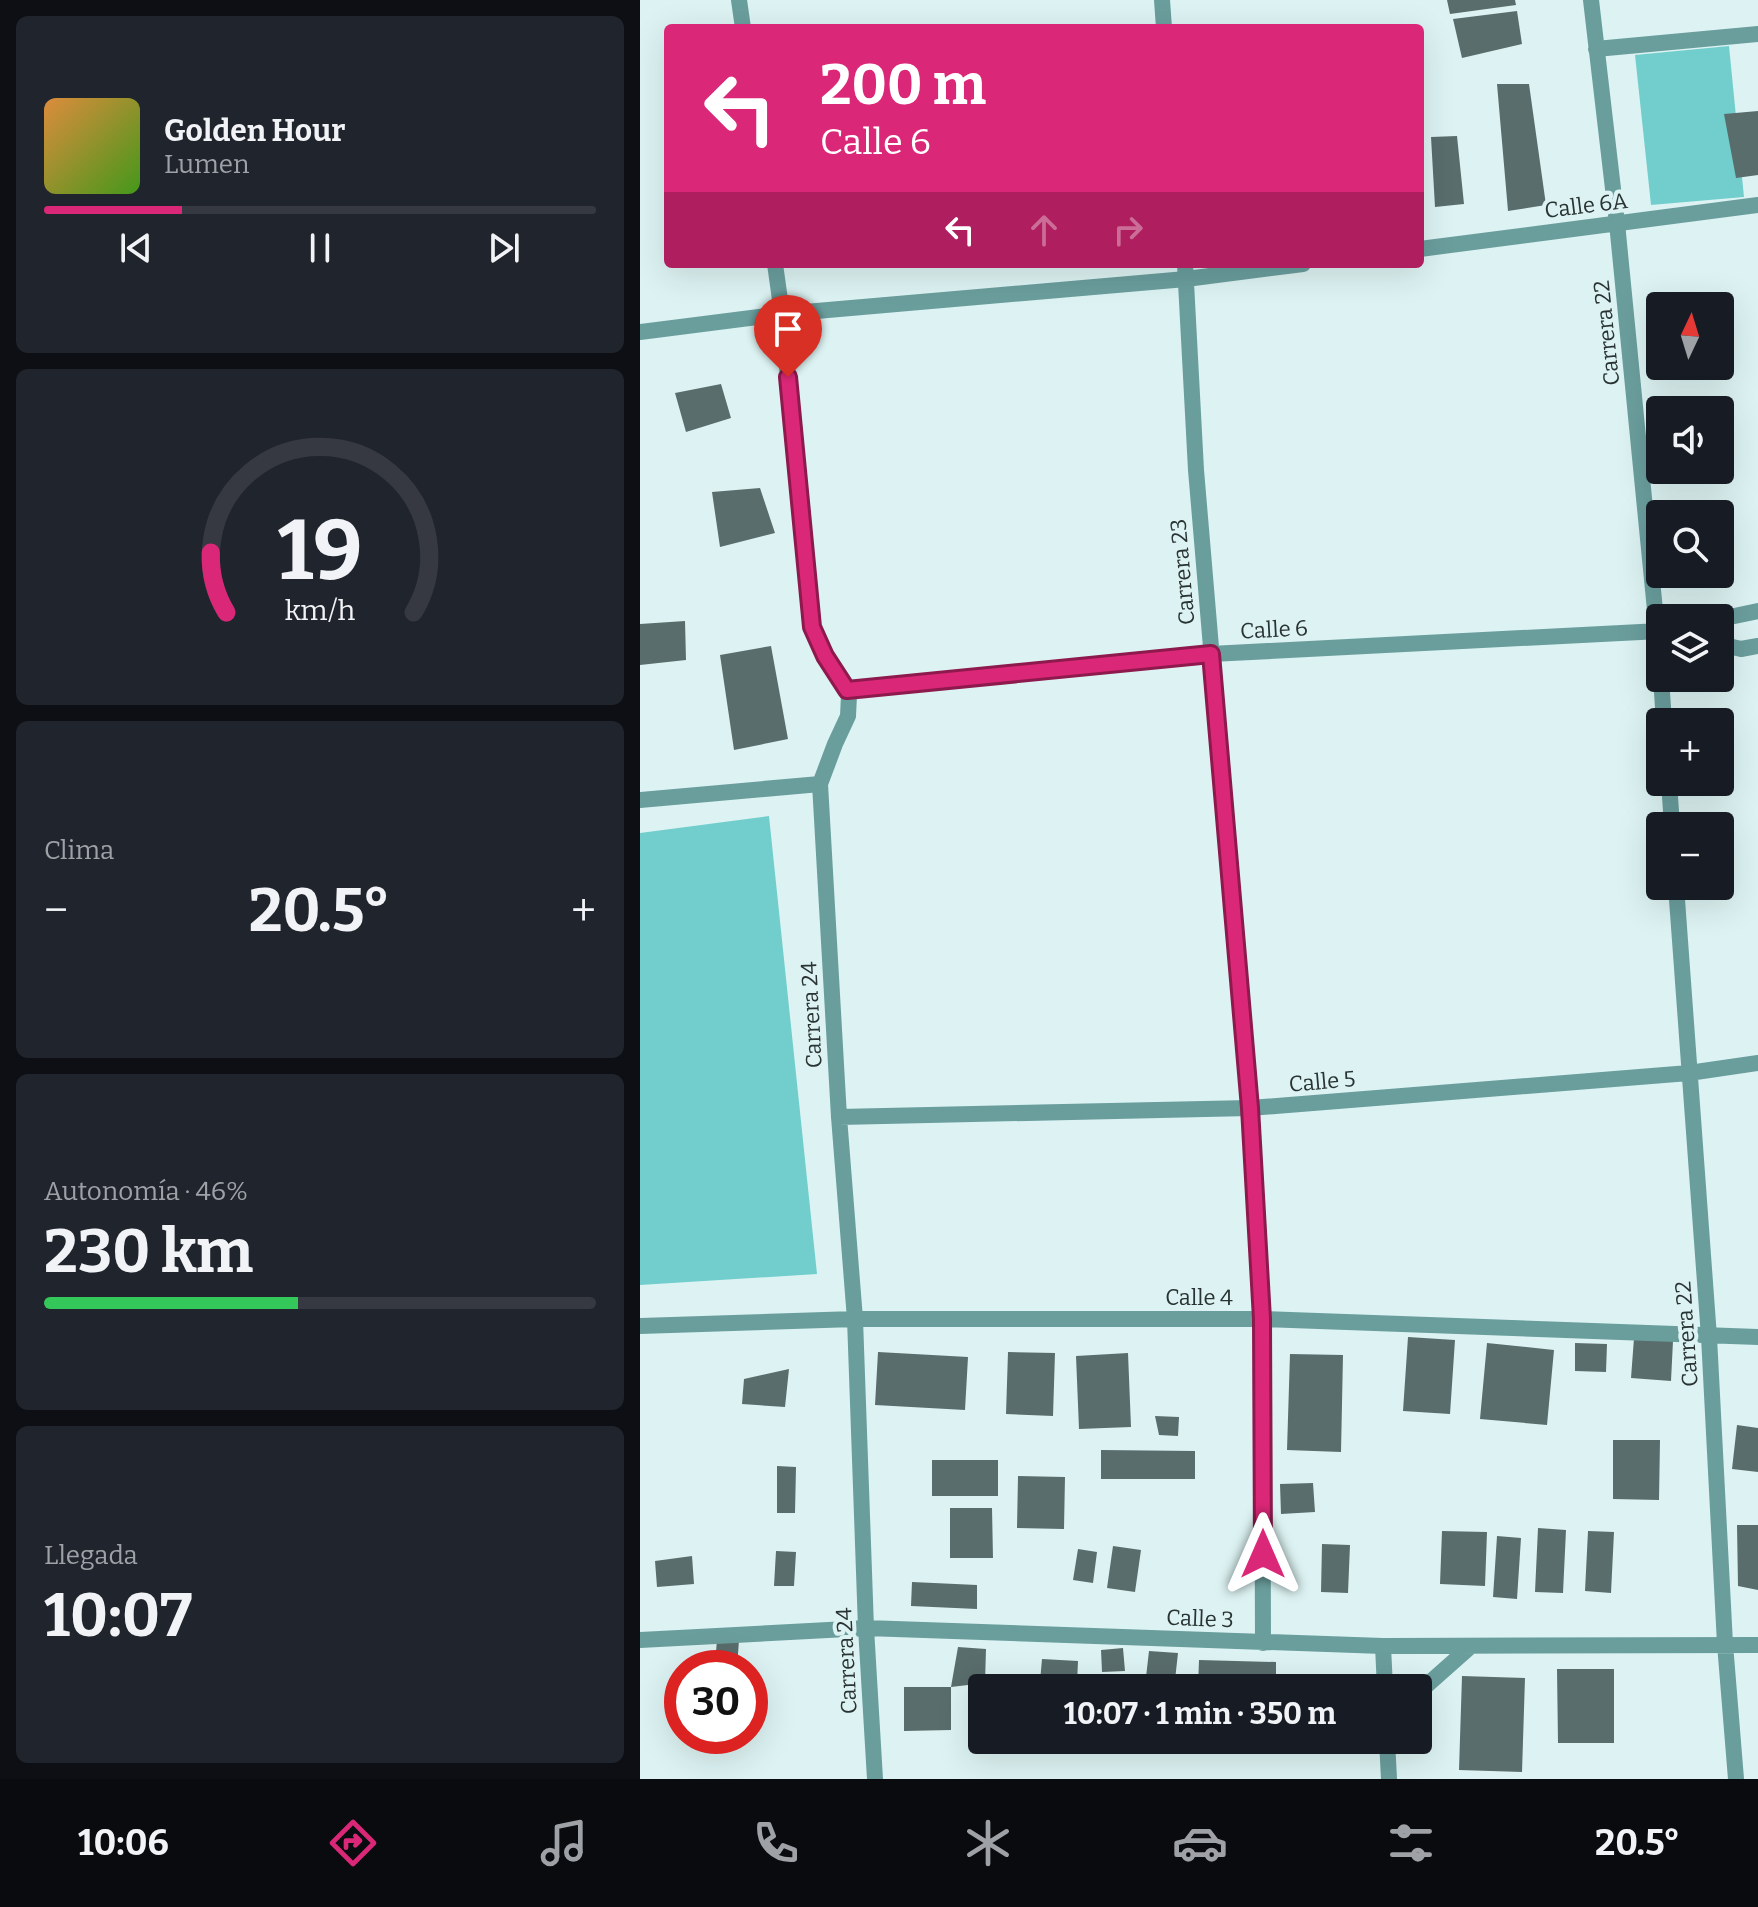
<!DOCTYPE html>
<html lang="es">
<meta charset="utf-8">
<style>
body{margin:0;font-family:Bitter,serif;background:#20242c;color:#f1f3f6;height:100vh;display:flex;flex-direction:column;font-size:30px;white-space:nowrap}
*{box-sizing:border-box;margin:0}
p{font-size:26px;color:#9ea1a6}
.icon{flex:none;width:44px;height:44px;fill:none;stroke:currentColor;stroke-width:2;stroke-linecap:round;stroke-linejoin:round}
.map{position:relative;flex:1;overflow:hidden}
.sheet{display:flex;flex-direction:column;gap:16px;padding:16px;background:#0d0f14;width:640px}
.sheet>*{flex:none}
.banner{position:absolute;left:24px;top:24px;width:760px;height:244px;border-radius:8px;box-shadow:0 8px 32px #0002;background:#db2777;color:#fff;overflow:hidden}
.needle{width:52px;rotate:4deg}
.tools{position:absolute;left:1006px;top:292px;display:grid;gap:16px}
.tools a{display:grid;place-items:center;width:88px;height:88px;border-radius:8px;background:#171b24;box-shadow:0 8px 32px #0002;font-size:40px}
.speed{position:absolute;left:24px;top:1650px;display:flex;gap:16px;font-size:40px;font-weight:700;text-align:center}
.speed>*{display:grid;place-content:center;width:104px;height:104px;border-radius:50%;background:#171b24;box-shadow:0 8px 32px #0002;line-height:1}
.speed .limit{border:12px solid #d22;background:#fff;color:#111}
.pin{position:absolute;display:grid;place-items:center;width:68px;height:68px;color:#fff;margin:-82px -34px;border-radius:50% 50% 50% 0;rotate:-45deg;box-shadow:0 0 8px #0007}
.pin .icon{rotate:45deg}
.me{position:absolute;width:88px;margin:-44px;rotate:0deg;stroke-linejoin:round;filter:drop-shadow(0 0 6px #0008)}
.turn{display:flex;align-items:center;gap:28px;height:168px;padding:0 24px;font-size:36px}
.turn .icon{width:104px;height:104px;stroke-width:2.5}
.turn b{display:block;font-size:56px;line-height:68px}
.lanes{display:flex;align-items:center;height:76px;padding:0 24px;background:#0003;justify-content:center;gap:40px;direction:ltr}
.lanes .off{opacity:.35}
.big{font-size:60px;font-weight:700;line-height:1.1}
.sheet .widget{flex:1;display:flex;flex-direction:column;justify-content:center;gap:12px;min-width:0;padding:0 28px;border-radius:12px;background:#20242c}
.sheet .dial{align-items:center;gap:0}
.dial svg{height:208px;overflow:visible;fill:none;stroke:#363941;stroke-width:7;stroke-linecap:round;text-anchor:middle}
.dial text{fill:#f1f3f6;stroke:none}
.song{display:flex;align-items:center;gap:24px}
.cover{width:96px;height:96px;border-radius:12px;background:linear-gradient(135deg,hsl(30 70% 55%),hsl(100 70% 35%))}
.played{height:8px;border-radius:4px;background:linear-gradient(90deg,#db2777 25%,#363941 25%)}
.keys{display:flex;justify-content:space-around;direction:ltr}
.heat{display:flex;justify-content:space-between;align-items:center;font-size:44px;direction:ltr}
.charge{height:12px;border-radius:6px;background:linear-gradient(90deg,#34c759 46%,#363941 0)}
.trip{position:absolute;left:328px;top:1674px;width:464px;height:80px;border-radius:8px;background:#171b24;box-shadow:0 8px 32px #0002;font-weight:700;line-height:80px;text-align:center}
.tabs{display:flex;height:128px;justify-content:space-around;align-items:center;background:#090b0e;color:#9ea1a6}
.tabs .icon{width:56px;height:56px}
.tabs .active{color:#db2777}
.tabs b{font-size:36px;color:#f1f3f6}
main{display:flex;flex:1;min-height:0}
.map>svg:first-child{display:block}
.green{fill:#72cecd}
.building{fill:#596d6c}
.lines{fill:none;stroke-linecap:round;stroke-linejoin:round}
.minor{stroke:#6a9e9d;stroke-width:16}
.route-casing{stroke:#8e194d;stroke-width:20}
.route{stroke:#db2777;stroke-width:14}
.labels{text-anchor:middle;stroke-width:8;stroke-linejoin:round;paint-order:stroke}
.street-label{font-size:22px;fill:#2a3333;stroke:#ddf3f3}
</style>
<main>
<section class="sheet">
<div class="widget">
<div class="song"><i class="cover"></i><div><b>Golden Hour</b><p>Lumen</p></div></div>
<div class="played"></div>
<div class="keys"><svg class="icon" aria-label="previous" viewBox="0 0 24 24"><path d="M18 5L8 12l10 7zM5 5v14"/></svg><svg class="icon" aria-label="pause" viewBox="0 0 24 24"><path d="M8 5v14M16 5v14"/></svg><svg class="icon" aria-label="next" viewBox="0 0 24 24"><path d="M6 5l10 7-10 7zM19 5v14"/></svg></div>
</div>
<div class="widget dial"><svg viewBox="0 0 100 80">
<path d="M14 69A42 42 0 1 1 86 69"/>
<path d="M14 69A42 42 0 0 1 8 46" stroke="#db2777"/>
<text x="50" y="56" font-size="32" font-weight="700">19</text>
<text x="50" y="72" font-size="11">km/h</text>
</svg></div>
<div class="widget"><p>Clima</p>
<div class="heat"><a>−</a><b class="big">20.5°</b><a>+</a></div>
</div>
<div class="widget"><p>Autonomía · 46%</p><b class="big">230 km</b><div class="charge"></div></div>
<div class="widget"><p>Llegada</p><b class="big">10:07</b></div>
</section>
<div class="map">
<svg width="1118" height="1779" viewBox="0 0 1118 1779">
<rect width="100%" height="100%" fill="#ddf3f3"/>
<path class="green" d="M 1089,46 L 1104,197 L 1011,205 L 995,55 Z
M 129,816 L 177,1274 L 0,1285 L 0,833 Z"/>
<path class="building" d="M 807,0 L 875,0 L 876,5 L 810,14 Z
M 877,11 L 882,44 L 822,58 L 813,19 Z
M 857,84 L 889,84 L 906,205 L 868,211 Z
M 1118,111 L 1118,175 L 1096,178 L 1084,114 Z
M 817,136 L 824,204 L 795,207 L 791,137 Z
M 81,384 L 91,418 L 46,432 L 35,393 Z
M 120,488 L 135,533 L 80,547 L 72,492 Z
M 45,621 L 46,660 L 0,665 L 0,624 Z
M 131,646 L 148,739 L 94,750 L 80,655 Z
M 768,1337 L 815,1340 L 810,1414 L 763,1411 Z
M 994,1338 L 1033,1341 L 1031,1381 L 991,1378 Z
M 847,1343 L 914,1350 L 907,1425 L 840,1419 Z
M 935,1343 L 967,1344 L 966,1372 L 935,1371 Z
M 238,1352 L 328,1357 L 325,1410 L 235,1405 Z
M 368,1352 L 415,1353 L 413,1416 L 366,1414 Z
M 488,1353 L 491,1427 L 439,1429 L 436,1356 Z
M 650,1354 L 703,1355 L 701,1452 L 647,1450 Z
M 149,1369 L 145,1407 L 102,1404 L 104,1379 Z
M 515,1416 L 539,1417 L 538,1436 L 519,1435 Z
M 1097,1425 L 1118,1428 L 1118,1472 L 1092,1469 Z
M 973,1440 L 1020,1440 L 1019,1500 L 973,1499 Z
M 461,1450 L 555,1451 L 555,1479 L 461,1479 Z
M 292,1460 L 358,1460 L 358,1496 L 292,1496 Z
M 137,1466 L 156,1467 L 155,1513 L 137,1513 Z
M 378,1476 L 425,1477 L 424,1529 L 377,1528 Z
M 673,1483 L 675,1512 L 641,1514 L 640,1484 Z
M 310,1508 L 352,1508 L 353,1558 L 310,1558 Z
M 1097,1525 L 1118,1525 L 1118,1590 L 1098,1586 Z
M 898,1528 L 926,1530 L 923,1593 L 895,1592 Z
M 802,1531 L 847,1532 L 845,1586 L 800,1584 Z
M 948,1531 L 974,1532 L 971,1593 L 945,1591 Z
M 857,1536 L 881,1538 L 877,1599 L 853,1597 Z
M 682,1544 L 710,1545 L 708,1593 L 681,1592 Z
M 473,1546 L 501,1550 L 495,1592 L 467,1588 Z
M 438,1549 L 457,1552 L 453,1583 L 433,1580 Z
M 136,1551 L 156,1552 L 154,1586 L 134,1586 Z
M 52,1556 L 54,1584 L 17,1587 L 15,1561 Z
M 272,1582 L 337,1585 L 337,1609 L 271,1606 Z
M 77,1638 L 99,1640 L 97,1668 L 75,1668 Z
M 318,1647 L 346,1649 L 345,1683 L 311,1687 Z
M 483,1648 L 485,1671 L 462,1672 L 461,1650 Z
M 509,1651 L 538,1653 L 535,1680 L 506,1677 Z
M 402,1659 L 438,1661 L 437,1684 L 400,1682 Z
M 559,1660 L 636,1662 L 636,1688 L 558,1688 Z
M 917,1669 L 974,1669 L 974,1743 L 918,1743 Z
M 822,1676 L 885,1678 L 882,1772 L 819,1770 Z
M 264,1687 L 311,1687 L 311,1730 L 264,1731 Z
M 580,1740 L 635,1740 L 634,1744 L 580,1743 Z"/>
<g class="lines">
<path class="minor" d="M 99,0 L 103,28
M 522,0 L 524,28
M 951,0 L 977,223 L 1020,661
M 956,49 L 1118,34
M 780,249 L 1118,205
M 135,264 L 142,314 L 172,627 L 185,656 L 209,695 L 208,716 L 195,744 L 180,784 L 199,1117 L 215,1319 L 226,1628 L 235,1779
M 545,264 L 556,470 L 610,1108 L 622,1319 L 623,1643
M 0,332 L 142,314 L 546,279 L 663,264
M 1080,619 L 1118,611
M 1080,644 L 1101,649 L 1118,646
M 1021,678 L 1024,722
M 207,690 L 571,654 L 1020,631
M 1029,782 L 1032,826
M 0,800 L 180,784
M 1036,886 L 1069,1337 L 1085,1644 L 1096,1779
M 199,1117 L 610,1108 L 1049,1073 L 1118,1063
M 0,1326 L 215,1319 L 622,1319 L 1118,1337
M 0,1640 L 226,1628 L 743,1646 L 1118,1645
M 743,1646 L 745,1688
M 778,1693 L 831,1646
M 747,1740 L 749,1779"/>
</g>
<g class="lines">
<defs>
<path id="route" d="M 148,377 L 172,627 L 185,656 L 207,690 L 571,654 L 610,1108 L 622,1319 L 623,1554"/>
</defs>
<use href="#route" class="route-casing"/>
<use href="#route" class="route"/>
</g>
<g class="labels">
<g class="street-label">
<text transform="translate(946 205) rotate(-7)" y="8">Calle 6A</text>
<text transform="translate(966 333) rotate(-96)" y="8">Carrera 22</text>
<text transform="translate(542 572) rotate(-95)" y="8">Carrera 23</text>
<text transform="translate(634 629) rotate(-3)" y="8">Calle 6</text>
<text transform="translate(171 1015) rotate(-93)" y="8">Carrera 24</text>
<text transform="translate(682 1081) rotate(-5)" y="8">Calle 5</text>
<text x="559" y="1305">Calle 4</text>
<text transform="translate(1046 1334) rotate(-94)" y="8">Carrera 22</text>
<text transform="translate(560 1618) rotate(2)" y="8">Calle 3</text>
<text transform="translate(206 1661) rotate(-93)" y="8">Carrera 24</text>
</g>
</g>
</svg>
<div class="tools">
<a><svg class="needle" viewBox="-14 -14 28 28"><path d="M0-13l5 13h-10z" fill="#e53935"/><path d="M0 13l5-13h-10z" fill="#9ea1a6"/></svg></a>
<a><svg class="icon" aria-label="sound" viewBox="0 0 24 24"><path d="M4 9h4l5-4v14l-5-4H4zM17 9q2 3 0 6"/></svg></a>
<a><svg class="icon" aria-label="search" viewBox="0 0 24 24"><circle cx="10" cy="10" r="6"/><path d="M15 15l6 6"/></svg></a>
<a><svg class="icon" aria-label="layers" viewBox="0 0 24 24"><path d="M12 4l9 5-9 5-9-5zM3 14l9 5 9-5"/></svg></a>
<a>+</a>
<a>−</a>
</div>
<div class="speed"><div class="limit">30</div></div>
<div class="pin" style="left:148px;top:377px;background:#d93025"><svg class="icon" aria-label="arrive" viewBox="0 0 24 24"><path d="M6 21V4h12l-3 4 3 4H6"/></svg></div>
<svg class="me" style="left:623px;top:1554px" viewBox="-20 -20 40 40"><path d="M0-17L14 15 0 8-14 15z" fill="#db2777" stroke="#fff" stroke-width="4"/></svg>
<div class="trip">10:07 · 1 min · 350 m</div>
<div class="banner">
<div class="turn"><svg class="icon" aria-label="left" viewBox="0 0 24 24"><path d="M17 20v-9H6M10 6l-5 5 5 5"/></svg><div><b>200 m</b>Calle 6</div></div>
<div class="lanes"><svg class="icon" aria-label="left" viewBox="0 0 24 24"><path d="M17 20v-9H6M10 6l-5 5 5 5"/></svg><svg class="icon off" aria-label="ahead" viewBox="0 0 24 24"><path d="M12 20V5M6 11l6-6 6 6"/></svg><svg class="icon off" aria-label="right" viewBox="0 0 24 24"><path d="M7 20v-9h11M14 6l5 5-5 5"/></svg></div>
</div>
</div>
</main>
<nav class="tabs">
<b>10:06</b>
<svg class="icon active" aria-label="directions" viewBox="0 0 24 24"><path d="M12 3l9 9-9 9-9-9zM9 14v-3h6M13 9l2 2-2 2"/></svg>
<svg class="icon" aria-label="music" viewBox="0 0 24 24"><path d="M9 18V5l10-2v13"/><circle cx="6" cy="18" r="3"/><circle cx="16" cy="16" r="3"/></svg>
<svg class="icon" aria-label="phone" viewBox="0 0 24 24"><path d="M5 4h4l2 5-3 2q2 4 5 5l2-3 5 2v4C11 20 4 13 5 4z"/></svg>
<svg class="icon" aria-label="climate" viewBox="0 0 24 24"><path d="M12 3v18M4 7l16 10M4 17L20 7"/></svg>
<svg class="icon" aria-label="car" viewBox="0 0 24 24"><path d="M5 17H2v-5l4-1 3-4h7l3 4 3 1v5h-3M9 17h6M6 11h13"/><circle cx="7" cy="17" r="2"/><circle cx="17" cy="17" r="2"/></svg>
<svg class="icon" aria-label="filters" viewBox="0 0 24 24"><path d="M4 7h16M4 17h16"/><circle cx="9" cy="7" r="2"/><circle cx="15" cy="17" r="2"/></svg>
<b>20.5°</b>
</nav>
